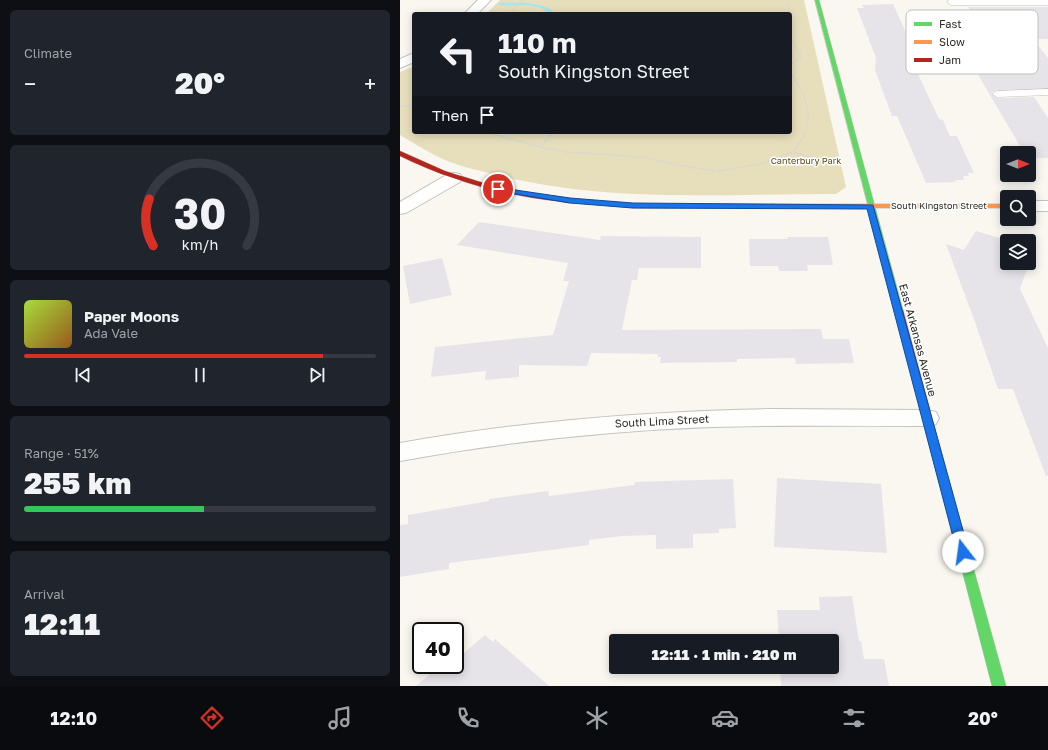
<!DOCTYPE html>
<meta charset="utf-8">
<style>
body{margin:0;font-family:"Golos Text",sans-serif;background:#20242c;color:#f1f3f6;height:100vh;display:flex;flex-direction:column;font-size:15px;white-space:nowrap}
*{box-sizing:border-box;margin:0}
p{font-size:13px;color:#9ea1a6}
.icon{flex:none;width:22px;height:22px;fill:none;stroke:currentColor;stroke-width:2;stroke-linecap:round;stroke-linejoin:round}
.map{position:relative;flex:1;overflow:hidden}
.side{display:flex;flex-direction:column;gap:10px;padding:10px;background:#0d0f14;width:400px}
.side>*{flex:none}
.top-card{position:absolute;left:12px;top:12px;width:380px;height:122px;border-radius:4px;box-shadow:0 2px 10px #0003;background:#171b24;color:#f1f3f6;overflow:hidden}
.needle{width:26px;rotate:90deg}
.buttons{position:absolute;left:600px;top:146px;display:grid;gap:8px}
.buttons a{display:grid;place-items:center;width:36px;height:36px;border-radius:4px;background:#171b24;box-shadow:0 2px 10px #0003;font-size:20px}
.speed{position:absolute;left:12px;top:622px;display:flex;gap:8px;font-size:20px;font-weight:700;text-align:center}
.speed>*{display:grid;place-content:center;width:52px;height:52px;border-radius:50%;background:#171b24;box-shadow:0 2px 10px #0003;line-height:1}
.speed .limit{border:2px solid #111;border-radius:6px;background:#fff;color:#111}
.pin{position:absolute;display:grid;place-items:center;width:34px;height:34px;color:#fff;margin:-17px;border:2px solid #fff;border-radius:50%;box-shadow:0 1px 4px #0007}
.me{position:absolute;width:44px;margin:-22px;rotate:345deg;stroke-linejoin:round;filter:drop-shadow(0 0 3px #0008)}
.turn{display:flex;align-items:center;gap:14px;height:84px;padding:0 20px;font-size:18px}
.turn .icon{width:52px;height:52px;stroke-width:2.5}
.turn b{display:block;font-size:28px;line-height:34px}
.then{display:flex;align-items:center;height:38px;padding:0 20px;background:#0003;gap:8px;font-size:15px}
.big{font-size:30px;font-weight:800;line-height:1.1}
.side .widget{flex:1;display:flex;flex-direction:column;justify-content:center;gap:6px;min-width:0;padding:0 14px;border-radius:6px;background:#20242c}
.side .dial{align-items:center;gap:0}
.dial svg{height:104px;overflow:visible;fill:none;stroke:#363941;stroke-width:7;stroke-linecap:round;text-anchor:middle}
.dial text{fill:#f1f3f6;stroke:none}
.song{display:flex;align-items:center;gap:12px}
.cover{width:48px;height:48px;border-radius:6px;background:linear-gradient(135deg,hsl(80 70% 55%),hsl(30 70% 35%))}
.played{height:4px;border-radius:2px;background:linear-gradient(90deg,#d93025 85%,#363941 85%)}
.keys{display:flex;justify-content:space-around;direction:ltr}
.heat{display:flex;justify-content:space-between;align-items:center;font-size:22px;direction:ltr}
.charge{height:6px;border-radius:3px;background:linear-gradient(90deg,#34c759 51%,#363941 0)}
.trip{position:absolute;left:209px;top:634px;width:230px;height:40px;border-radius:4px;background:#171b24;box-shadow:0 2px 10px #0003;font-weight:800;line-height:40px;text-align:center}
.dock{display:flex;height:64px;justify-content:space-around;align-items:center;background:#090b0e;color:#9ea1a6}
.dock .icon{width:28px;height:28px}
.dock .on{color:#d93025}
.dock b{font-size:18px;color:#f1f3f6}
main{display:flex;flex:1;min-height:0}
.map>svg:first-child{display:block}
.green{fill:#e7dfbc}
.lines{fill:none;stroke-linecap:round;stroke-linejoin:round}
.stream{fill:#a4e7ee;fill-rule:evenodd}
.building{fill:#e7e4e9}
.lane-casing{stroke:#c4c3bd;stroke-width:1}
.street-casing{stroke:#c4c3bd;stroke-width:2}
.fast-casing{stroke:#c4c3bd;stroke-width:1}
.slow-casing{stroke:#c4c3bd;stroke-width:1}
.jam-casing{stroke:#c4c3bd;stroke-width:1}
.path-far1{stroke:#d5d5d3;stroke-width:1.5;stroke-dasharray:1 1;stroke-linecap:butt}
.path{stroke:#d5d5d3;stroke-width:2;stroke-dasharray:1.5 1.5;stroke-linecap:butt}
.lane{fill:#fefefd;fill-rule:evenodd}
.street{fill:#fefefd;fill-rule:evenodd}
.fast{fill:#63d668;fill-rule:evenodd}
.slow{fill:#ff974d;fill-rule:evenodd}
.jam{fill:#b3261e;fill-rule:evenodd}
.route{fill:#1a73e8;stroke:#114b97}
.labels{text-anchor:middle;stroke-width:3;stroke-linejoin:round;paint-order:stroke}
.far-park-label{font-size:9px;fill:#564a13;stroke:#fff}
.far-street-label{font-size:9px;fill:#2b2a25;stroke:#fff}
.street-label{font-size:11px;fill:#2b2a25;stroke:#fff}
.key{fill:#fff;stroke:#bfbfbe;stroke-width:1}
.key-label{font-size:11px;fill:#2b2a25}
</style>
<main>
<section class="side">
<div class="widget"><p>Climate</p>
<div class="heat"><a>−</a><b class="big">20°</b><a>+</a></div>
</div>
<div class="widget dial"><svg viewBox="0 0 100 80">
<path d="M14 69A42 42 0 1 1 86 69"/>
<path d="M14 69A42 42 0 0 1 11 33" stroke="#d93025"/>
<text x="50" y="56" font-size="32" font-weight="700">30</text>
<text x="50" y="72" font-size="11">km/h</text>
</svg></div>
<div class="widget">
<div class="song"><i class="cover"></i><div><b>Paper Moons</b><p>Ada Vale</p></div></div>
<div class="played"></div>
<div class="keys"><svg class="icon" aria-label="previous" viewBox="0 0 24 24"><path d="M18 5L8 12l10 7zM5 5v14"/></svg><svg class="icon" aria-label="pause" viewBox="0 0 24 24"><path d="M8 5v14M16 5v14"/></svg><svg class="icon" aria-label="next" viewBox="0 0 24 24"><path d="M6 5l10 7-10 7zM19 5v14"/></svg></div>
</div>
<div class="widget"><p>Range · 51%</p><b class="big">255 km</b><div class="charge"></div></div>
<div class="widget"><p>Arrival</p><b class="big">12:11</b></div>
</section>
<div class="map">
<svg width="648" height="686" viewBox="0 0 648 686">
<rect width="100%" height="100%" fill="#f9f7f0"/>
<path class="green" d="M 100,0 L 404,0 L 446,187 L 436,194 C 325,194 206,203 98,175 C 80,171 62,167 45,160 C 29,153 15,144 0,135 L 0,72 L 14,66 L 14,132 L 390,132 L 390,14 L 86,14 Z"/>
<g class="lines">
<path class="stream" d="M 100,3 C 119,3 142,0 156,14 L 151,14 C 137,1 116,7 98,5 Z"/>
</g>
<path class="building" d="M 493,4 L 525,74 L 518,74 L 539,119 L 543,120 L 550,136 L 557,136 L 574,173 L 568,173 L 569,176 L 563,176 L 564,180 L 555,180 L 556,182 L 526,183 L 497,116 L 492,116 L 475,70 L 476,58 L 457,8 L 464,8 L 462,5 Z
M 568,7 L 648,7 L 648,39 L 633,39 L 648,58 L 648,88 L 597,90 L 591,93 L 597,98 L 634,97 L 648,118 L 648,158 L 629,158 L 629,153 L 624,153 L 573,66 L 607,66 Z
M 79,222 L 200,240 L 201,236 L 301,237 L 301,268 L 239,268 L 237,280 L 232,280 L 222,330 L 421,329 L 423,339 L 449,339 L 454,363 L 396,364 L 395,358 L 337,359 L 337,362 L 260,363 L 261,357 L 258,357 L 258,354 L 191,353 L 187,366 L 119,365 L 119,377 L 85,380 L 86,371 L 31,377 L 35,347 L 153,335 L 169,281 L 163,281 L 168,263 L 57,245 Z
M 576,231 L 610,241 L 607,241 L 607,263 L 629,263 L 620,289 L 648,348 L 648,476 L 646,476 L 613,389 L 598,389 L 576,325 L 546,244 L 564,250 Z
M 387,237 L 428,237 L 433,265 L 407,265 L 408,271 L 379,271 L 378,266 L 350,266 L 349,239 L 388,239 Z
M 42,258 L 52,295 L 10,304 L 3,266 Z
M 377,478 L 481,484 L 487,553 L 374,547 Z
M 333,479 L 336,528 L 319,529 L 319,533 L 293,534 L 293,548 L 256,549 L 256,535 L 222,536 L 189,540 L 189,545 L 49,563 L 49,569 L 0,577 L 0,525 L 8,524 L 8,515 L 89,501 L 89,499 L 148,491 L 149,496 L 234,485 L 235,482 Z
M 452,596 L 459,641 L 461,641 L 464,659 L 484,659 L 489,686 L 381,686 L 380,667 L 432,667 L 432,641 L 379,641 L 377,610 L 420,610 L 419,597 Z
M 85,635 L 93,642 L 95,639 L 149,686 L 16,686 L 41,665 L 55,665 L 55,653 L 59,649 L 64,653 Z"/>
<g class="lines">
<defs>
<path id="lane" d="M 549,0 L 648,0 L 648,5 L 551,5 L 547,2 Z
M 648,89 L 648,95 L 597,97 L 592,94 L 597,91 Z"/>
<path id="street" d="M 78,0 L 91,0 L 77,14 L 64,14 Z
M 14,53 L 14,62 L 0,68 L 0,59 Z
M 54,173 L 60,174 L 62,178 L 60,182 L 6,213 L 0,214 L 0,202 L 48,174 Z
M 629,201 L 648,201 L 648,211 L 629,211 Z
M 373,409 L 527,410 L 536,412 L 539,418 L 536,424 L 527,426 C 455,426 384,425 312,427 C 207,431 103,442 0,461 L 0,443 C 124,421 248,411 373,409 Z"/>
<path id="fast" d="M 415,0 L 419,0 L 503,310 L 502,312 L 499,313 L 495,310 Z
M 173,199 L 233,204 L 374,204 L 378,206 L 374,208 L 233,208 L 176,203 L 172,201 Z
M 538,454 L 542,455 L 543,458 L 606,686 L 592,686 L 533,458 L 534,455 Z"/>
<path id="slow" d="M 371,204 L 607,204 L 607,208 L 371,208 Z"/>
<path id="jam" d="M 0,151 L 45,171 L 87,184 L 130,193 L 176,199 L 180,201 C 174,205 163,202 156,201 C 101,195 49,180 0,156 Z
M 499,307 L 503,310 L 543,458 L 542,461 L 534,461 L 533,458 L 495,310 Z"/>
</defs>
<use href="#lane" class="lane-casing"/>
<use href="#street" class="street-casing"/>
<use href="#fast" class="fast-casing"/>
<use href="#slow" class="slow-casing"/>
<use href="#jam" class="jam-casing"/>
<path class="path-far1" d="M 387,0 L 390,14
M 110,14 L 122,0
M 390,30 L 391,38 L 401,57 L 390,65
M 390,71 L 402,91 L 408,110
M 0,106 L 14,106"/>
<path class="path" d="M 408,109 C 410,126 403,139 393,152 L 434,164
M 85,132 L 140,147 L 154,132
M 140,147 L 167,152 L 243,157 L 283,166 L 317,171 L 360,164 L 393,152"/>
<use href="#lane" class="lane"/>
<use href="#street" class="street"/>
<use href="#fast" class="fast"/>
<use href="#slow" class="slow"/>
<use href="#jam" class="jam"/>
</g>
<path class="route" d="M 95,187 L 170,198 L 233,203 L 473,205 L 569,552 L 567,555 L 563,557 L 559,555 L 557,552 L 467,209 L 233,208 L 170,203 L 98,191 L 94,189 Z"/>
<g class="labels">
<g class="far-park-label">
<text x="406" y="164">Canterbury Park</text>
</g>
<g class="far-street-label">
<text x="539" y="209">South Kingston Street</text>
</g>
<g class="street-label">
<text transform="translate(518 340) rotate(75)" y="4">East Arkansas Avenue</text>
<text transform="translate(262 421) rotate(-3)" y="4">South Lima Street</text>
</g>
</g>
<rect x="506" y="10" width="132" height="64" rx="6" class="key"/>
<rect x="514" y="22" width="18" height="4" fill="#63d668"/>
<rect x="514" y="40" width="18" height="4" fill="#ff974d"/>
<rect x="514" y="58" width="18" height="4" fill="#b3261e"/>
<g class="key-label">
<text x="539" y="28">Fast</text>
<text x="539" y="46">Slow</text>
<text x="539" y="64">Jam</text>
</g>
</svg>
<div class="buttons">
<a><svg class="needle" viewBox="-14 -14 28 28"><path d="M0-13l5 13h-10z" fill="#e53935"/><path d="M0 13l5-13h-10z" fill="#9ea1a6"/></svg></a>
<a><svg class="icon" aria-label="search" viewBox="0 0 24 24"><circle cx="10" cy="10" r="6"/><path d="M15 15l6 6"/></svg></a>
<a><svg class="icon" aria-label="layers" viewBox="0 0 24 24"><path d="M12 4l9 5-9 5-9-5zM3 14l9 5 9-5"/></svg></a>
</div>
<div class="speed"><div class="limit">40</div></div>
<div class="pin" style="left:98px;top:189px;background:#d93025"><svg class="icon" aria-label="arrive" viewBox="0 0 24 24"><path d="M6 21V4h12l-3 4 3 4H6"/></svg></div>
<svg class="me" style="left:563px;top:552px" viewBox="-20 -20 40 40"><circle r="19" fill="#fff"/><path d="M0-13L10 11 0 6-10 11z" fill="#1a73e8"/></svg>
<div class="trip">12:11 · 1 min · 210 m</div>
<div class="top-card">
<div class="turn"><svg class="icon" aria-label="left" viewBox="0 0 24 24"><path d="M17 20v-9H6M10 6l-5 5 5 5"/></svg><div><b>110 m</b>South Kingston Street</div></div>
<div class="then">Then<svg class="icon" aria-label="arrive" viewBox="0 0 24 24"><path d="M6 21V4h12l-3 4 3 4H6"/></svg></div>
</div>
</div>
</main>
<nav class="dock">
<b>12:10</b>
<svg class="icon on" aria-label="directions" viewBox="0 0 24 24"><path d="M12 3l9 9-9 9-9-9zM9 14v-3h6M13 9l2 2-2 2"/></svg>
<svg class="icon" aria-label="music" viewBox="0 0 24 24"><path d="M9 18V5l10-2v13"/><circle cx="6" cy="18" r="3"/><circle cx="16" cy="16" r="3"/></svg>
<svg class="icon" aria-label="phone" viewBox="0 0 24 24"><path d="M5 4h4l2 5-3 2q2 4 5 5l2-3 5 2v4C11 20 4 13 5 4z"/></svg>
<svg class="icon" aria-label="climate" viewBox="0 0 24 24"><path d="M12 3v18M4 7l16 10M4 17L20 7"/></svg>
<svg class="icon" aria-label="car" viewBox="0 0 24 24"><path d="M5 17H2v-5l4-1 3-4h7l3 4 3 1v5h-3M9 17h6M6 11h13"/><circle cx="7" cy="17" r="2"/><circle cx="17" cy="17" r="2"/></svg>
<svg class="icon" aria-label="filters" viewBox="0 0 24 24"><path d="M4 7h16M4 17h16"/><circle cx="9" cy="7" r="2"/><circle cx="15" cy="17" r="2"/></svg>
<b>20°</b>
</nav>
